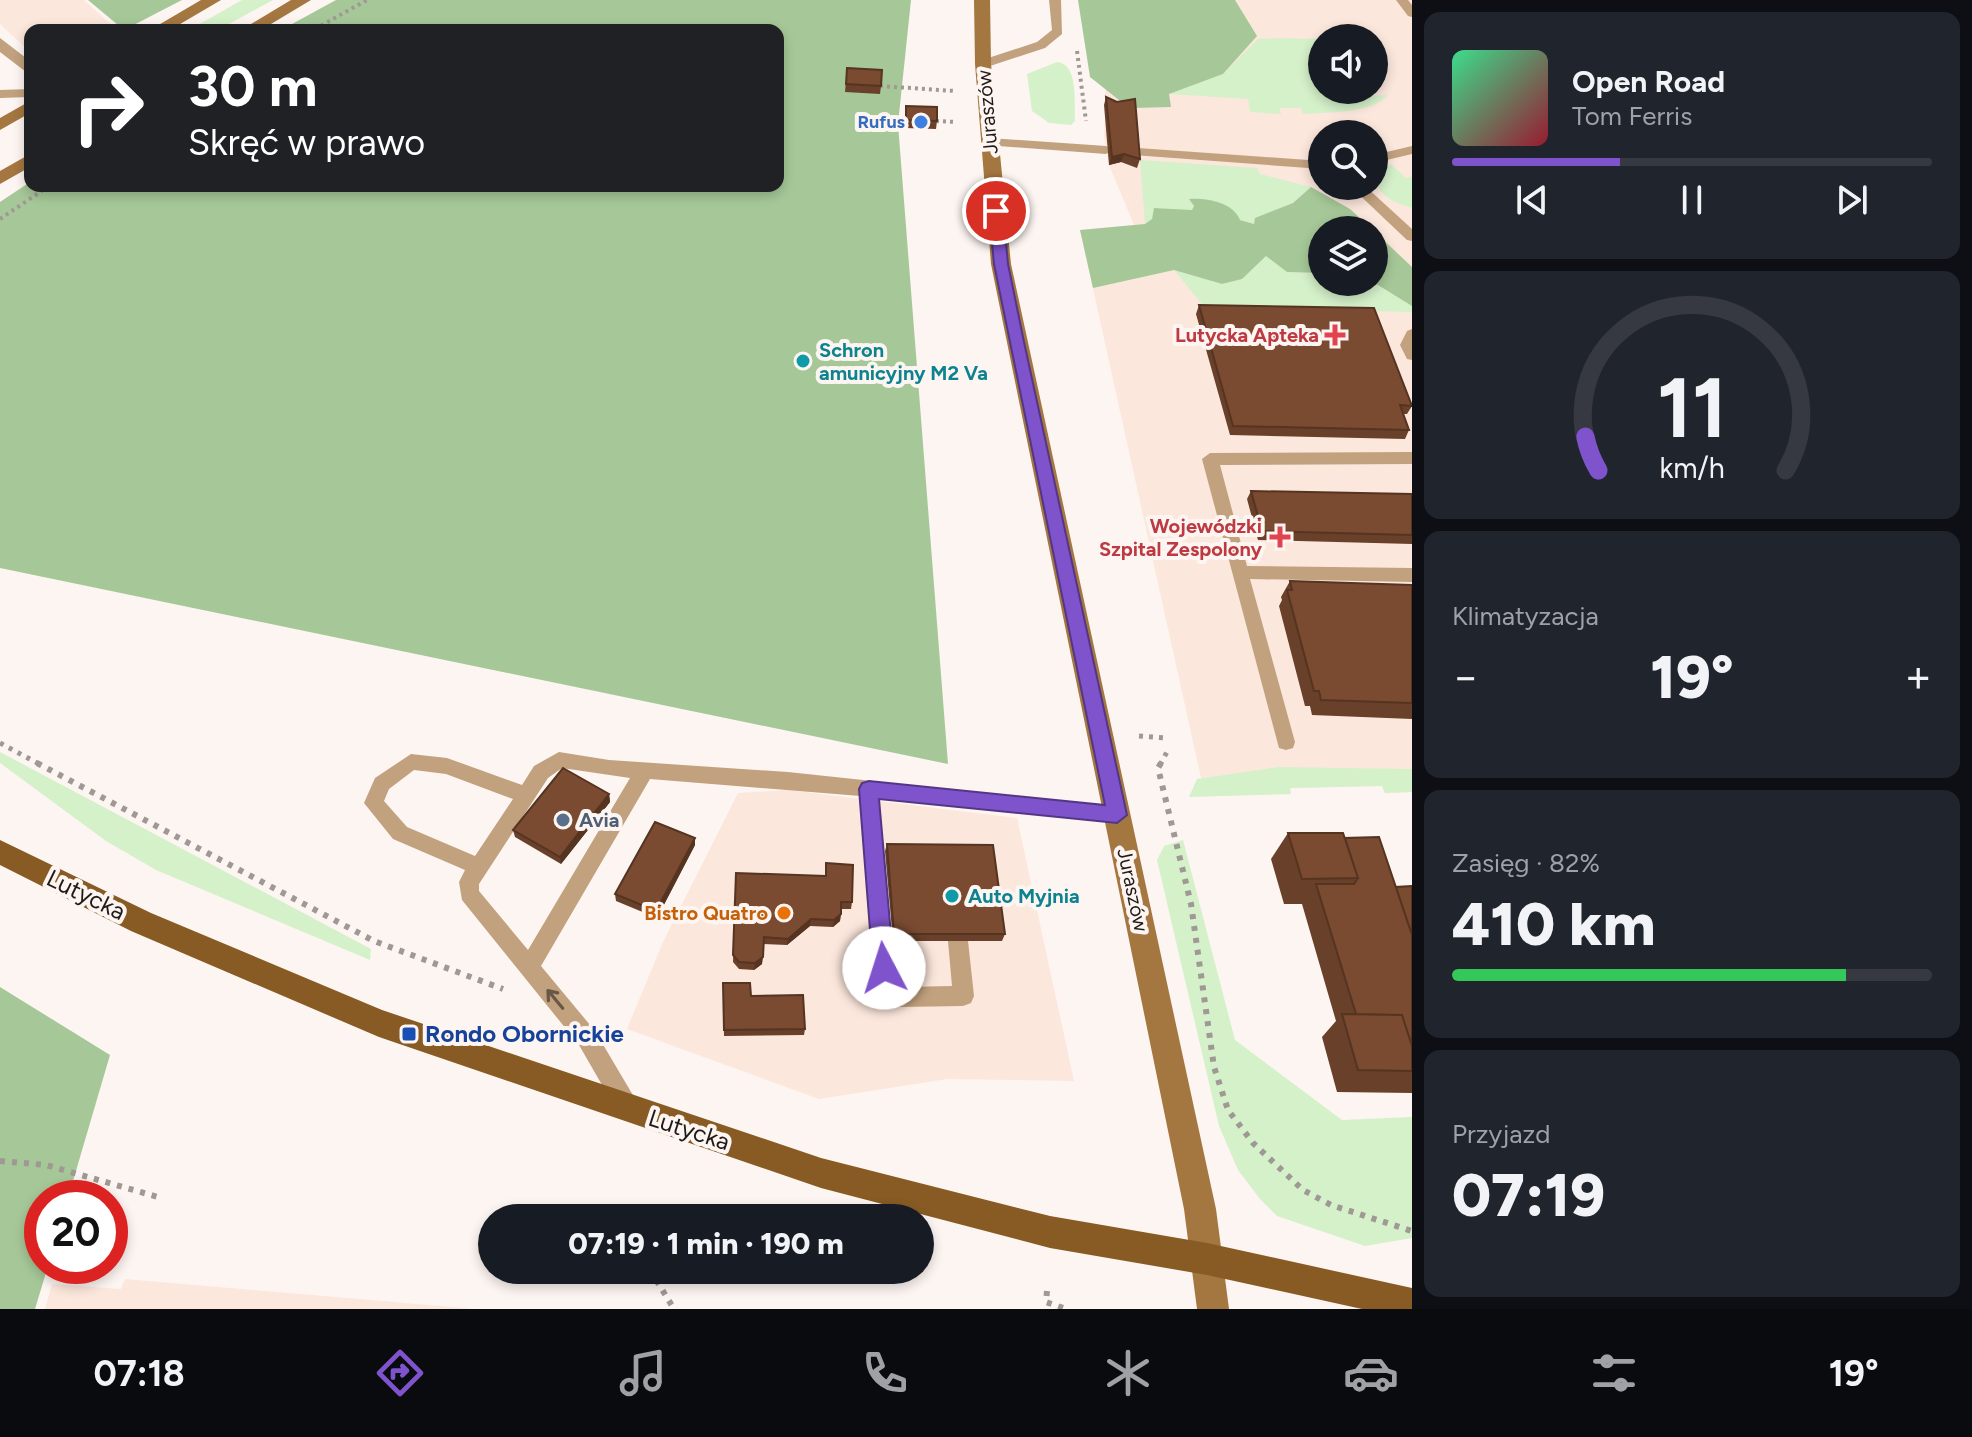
<!DOCTYPE html>
<html lang="pl">
<meta charset="utf-8">
<style>
body{margin:0;font-family:Figtree,sans-serif;background:#20242c;color:#f1f3f6;height:100vh;display:flex;flex-direction:column;font-size:30px;white-space:nowrap}
*{box-sizing:border-box;margin:0}
p{font-size:26px;color:#9ea1a6}
.icon{flex:none;width:44px;height:44px;fill:none;stroke:currentColor;stroke-width:2;stroke-linecap:round;stroke-linejoin:round}
.map{position:relative;flex:1;overflow:hidden}
.sheet{display:flex;flex-direction:column;gap:12px;padding:12px;background:#0d0f14;width:560px}
.sheet>*{flex:none}
.guide{position:absolute;left:24px;top:24px;width:760px;height:168px;border-radius:16px;box-shadow:0 4px 12px #0003;background:#202124;color:#fff;overflow:hidden}
.controls{position:absolute;left:1308px;top:24px;display:grid;gap:16px}
.controls a{display:grid;place-items:center;width:80px;height:80px;border-radius:50%;background:#171b24;box-shadow:0 4px 12px #0003;font-size:40px}
.speed{position:absolute;left:24px;top:1180px;display:flex;gap:16px;font-size:40px;font-weight:700;text-align:center}
.speed>*{display:grid;place-content:center;width:104px;height:104px;border-radius:50%;background:#171b24;box-shadow:0 4px 12px #0003;line-height:1}
.speed .limit{border:12px solid #d22;background:#fff;color:#111}
.pin{position:absolute;display:grid;place-items:center;width:68px;height:68px;color:#fff;margin:-34px;border:4px solid #fff;border-radius:50%;box-shadow:0 2px 8px #0007}
.me{position:absolute;width:88px;margin:-44px;rotate:355deg;stroke-linejoin:round;filter:drop-shadow(0 0 6px #0008)}
.turn{display:flex;align-items:center;gap:28px;height:168px;padding:0 32px;font-size:36px}
.turn .icon{width:104px;height:104px;stroke-width:2.5}
.turn b{display:block;font-size:56px;line-height:68px}
.big{font-size:60px;font-weight:800;line-height:1.1}
.sheet .widget{flex:1;display:flex;flex-direction:column;justify-content:center;gap:12px;min-width:0;padding:0 28px;border-radius:16px;background:#20242c}
.sheet .dial{align-items:center;gap:0}
.dial svg{height:208px;overflow:visible;fill:none;stroke:#363941;stroke-width:7;stroke-linecap:round;text-anchor:middle}
.dial text{fill:#f1f3f6;stroke:none}
.song{display:flex;align-items:center;gap:24px}
.cover{width:96px;height:96px;border-radius:12px;background:linear-gradient(135deg,hsl(150 70% 55%),hsl(350 70% 35%))}
.played{height:8px;border-radius:4px;background:linear-gradient(90deg,#7f53cc 35%,#363941 35%)}
.keys{display:flex;justify-content:space-around;direction:ltr}
.heat{display:flex;justify-content:space-between;align-items:center;font-size:44px;direction:ltr}
.charge{height:12px;border-radius:6px;background:linear-gradient(90deg,#34c759 82%,#363941 0)}
.trip{position:absolute;left:478px;top:1204px;width:456px;height:80px;border-radius:40px;background:#171b24;box-shadow:0 4px 12px #0003;font-weight:800;line-height:80px;text-align:center}
.tabs{display:flex;height:128px;justify-content:space-around;align-items:center;background:#090b0e;color:#9ea1a6}
.tabs .icon{width:56px;height:56px}
.tabs .active{color:#7f53cc}
.tabs b{font-size:36px;color:#f1f3f6}
main{display:flex;flex:1;min-height:0}
.map>svg:first-child{display:block}
.built{fill:#fce7dc;fill-rule:evenodd}
.green{fill:#d5f1ca}
.forest{fill:#a6c898}
.lines{fill:none;stroke-linecap:round;stroke-linejoin:round}
.path-far2{stroke:#9f9894;stroke-width:4;stroke-dasharray:3 4;stroke-linecap:butt}
.path-far1{stroke:#9f9894;stroke-width:5;stroke-dasharray:4 6;stroke-linecap:butt}
.path{stroke:#9f9894;stroke-width:6;stroke-dasharray:5 7;stroke-linecap:butt}
.lane{fill:#c1a17e;fill-rule:evenodd}
.street{fill:#c1a17e;fill-rule:evenodd}
.secondary{fill:#a47640;fill-rule:evenodd}
.primary{fill:#875b23;fill-rule:evenodd}
.wall{fill:#69402a}
.shaded-wall{fill:#553422}
.building{fill:#7a4b31;stroke:#553422;stroke-width:2}
.oneway{stroke:#695745}
.route{fill:#7f53cc;stroke:#533685;stroke-width:2}
.shop-dot{fill:#3f7fe0;stroke:#fdf5f1;stroke-width:3}
.health-dot{fill:#e0444e;stroke:#fdf5f1;stroke-width:3}
.culture-dot{fill:#0f9aa8;stroke:#fdf5f1;stroke-width:3}
.service-dot{fill:#5c6f8a;stroke:#fdf5f1;stroke-width:3}
.food-dot{fill:#e8710a;stroke:#fdf5f1;stroke-width:3}
.transit-dot{fill:#1a4fb4;stroke:#fdf5f1;stroke-width:3}
.labels{text-anchor:middle;stroke-width:8;stroke-linejoin:round;paint-order:stroke}
.far-shop-label{font-size:18px;font-weight:bold;fill:#366cbe;stroke:#fdf5f1;text-anchor:end}
.street-label{font-size:20px;fill:#211b17;stroke:#fdf5f1}
.health-label{font-size:20px;font-weight:bold;fill:#be3a42;stroke:#fdf5f1;text-anchor:end}
.culture-label{font-size:20px;font-weight:bold;fill:#0d838f;stroke:#fdf5f1;text-anchor:start}
.service-label{font-size:20px;font-weight:bold;fill:#4e5e75;stroke:#fdf5f1;text-anchor:start}
.food-label{font-size:20px;font-weight:bold;fill:#c56008;stroke:#fdf5f1;text-anchor:end}
.near-street-label{font-size:24px;fill:#211b17;stroke:#fdf5f1}
.near-transit-label{font-size:24px;font-weight:bold;fill:#164399;stroke:#fdf5f1;text-anchor:start}
</style>
<main>
<div class="map">
<svg width="1412" height="1309" viewBox="0 0 1412 1309">
<rect width="100%" height="100%" fill="#fdf5f1"/>
<path class="built" d="M 0,0 L 84,0 L 117,30 L 30,30 L 30,52 L 0,24 Z
M 1096,0 L 1412,0 L 1412,792 L 1385,793 L 1382,786 L 1290,788 L 1291,794 L 1205,796 L 1080,230 L 1134,225 L 1109,165 L 1104,136 L 1106,101 ZM 1322,38 L 1374,38 L 1374,90 L 1322,90 ZM 1322,134 L 1374,134 L 1374,186 L 1322,186 ZM 1322,230 L 1374,230 L 1374,282 L 1322,282 Z
M 788,790 L 1017,818 L 1074,1081 L 947,1079 L 819,1099 L 627,1029 L 663,942 L 738,793 Z
M 125,1279 L 475,1309 L 45,1309 L 52,1284 L 121,1289 Z"/>
<path class="green" d="M 242,0 L 273,0 L 218,30 L 189,30 Z
M 1281,38 L 1322,39 L 1322,90 L 1360,90 L 1365,96 L 1388,95 C 1371,114 1328,112 1303,114 L 1301,108 L 1280,108 L 1281,114 L 1250,112 L 1248,99 L 1169,94 L 1223,74 L 1258,39 Z
M 1057,62 C 1079,64 1074,103 1075,121 L 1071,125 L 1049,123 L 1032,111 L 1027,74 Z
M 1140,160 L 1257,168 L 1260,174 L 1311,187 L 1293,203 L 1256,218 L 1254,224 L 1194,206 L 1192,210 L 1154,208 L 1152,220 L 1145,224 Z
M 1391,164 L 1406,178 L 1412,177 L 1412,208 C 1395,203 1376,196 1376,176 Z
M 1266,255 L 1287,272 L 1322,273 L 1322,282 L 1373,282 L 1412,306 L 1412,312 L 1205,308 L 1174,270 L 1222,284 L 1242,279 Z
M 0,752 L 371,949 L 370,960 L 156,870 L 106,841 L 0,763 Z
M 1278,767 L 1412,769 L 1412,792 L 1385,793 L 1382,786 L 1290,788 L 1291,794 L 1189,797 L 1197,779 Z
M 1183,840 L 1235,1040 L 1342,1120 L 1412,1117 L 1412,1238 L 1365,1246 L 1277,1216 L 1260,1199 L 1238,1170 L 1219,1126 L 1157,860 L 1164,846 Z"/>
<path class="forest" d="M 88,0 L 182,0 L 124,30 Z
M 336,0 L 911,0 L 898,124 L 948,764 L 0,568 L 0,202 L 30,182 L 30,186 L 778,186 L 778,30 L 281,30 Z
M 1078,0 L 1235,0 L 1257,36 L 1223,74 L 1169,94 L 1171,107 L 1133,108 L 1124,104 L 1090,77 Z
M 1311,187 L 1350,209 L 1373,230 L 1322,230 L 1322,273 L 1287,272 L 1266,256 L 1242,279 L 1222,284 L 1174,270 L 1093,288 L 1080,230 L 1145,224 L 1152,219 L 1154,208 L 1192,210 L 1194,206 L 1189,199 C 1206,198 1233,202 1240,220 L 1254,224 L 1255,218 L 1293,203 Z
M 1374,231 L 1412,267 L 1412,306 L 1373,282 Z
M 0,987 L 110,1055 L 68,1198 L 42,1198 L 42,1266 L 48,1266 L 35,1309 L 0,1309 Z"/>
<g class="lines">
<path class="path-far2" d="M 315,29 L 367,0
M 1077,51 L 1086,121
M 880,86 L 955,91
M 936,121 L 957,122
M 0,219 L 49,186"/>
<path class="path-far1" d="M 1139,736 L 1165,738
M 0,743 L 41,765
M 1160,765 L 1168,750"/>
<path class="path" d="M 37,763 L 374,941 L 503,989
M 1161,763 L 1158,768 L 1191,904 L 1214,1067 L 1228,1110 L 1253,1143 L 1303,1190 L 1331,1205 L 1412,1231
M 0,1161 L 46,1165 L 158,1197
M 650,1270 L 674,1309
M 1047,1291 L 1046,1302 L 1066,1309"/>
<path class="lane" d="M 1049,0 L 1061,0 L 1062,34 L 1045,48 L 987,67 L 979,67 L 979,61 L 1037,42 L 1052,30 Z
M 1396,0 L 1408,0 L 1412,5 L 1412,17 L 1408,16 Z
M 30,89 L 30,97 L 0,98 L 0,90 Z
M 990,138 L 1106,146 L 1113,150 L 1106,154 L 985,145 L 983,142 Z
M 1412,146 L 1412,154 L 1374,163 L 1374,155 Z
M 1138,148 L 1322,161 L 1322,169 L 1133,155 L 1131,152 Z
M 1350,186 L 1365,186 L 1412,229 L 1412,241 L 1407,240 Z
M 1412,329 L 1412,360 L 1407,359 L 1400,345 L 1407,331 Z
M 1412,452 L 1412,464 L 1220,465 L 1247,566 L 1412,568 L 1412,582 L 1250,579 L 1295,742 L 1293,748 L 1286,750 L 1279,748 L 1202,459 L 1210,453 Z
M 559,752 L 609,760 L 788,772 L 1117,807 L 1124,809 L 1127,815 L 1124,821 L 1117,823 L 879,798 L 894,966 L 906,987 L 952,986 L 948,941 L 951,934 L 958,931 L 965,934 L 968,941 L 974,996 L 971,1003 L 963,1006 L 900,1007 L 892,1004 L 873,968 L 860,796 L 650,779 L 541,966 L 595,1031 L 637,1102 L 640,1110 L 637,1118 L 629,1121 L 621,1118 L 579,1045 L 462,900 L 459,882 L 465,870 L 393,839 L 364,803 L 375,778 L 411,754 L 447,758 L 522,785 L 534,766 ZM 562,768 L 630,778 L 528,950 L 479,891 L 479,884 L 548,778 ZM 414,770 L 446,774 L 513,799 L 475,856 L 407,827 L 384,801 L 389,789 Z"/>
<path class="street" d="M 0,38 L 30,61 L 30,75 L 0,52 Z"/>
<path class="secondary" d="M 201,0 L 221,0 L 170,30 L 150,30 Z
M 291,0 L 311,0 L 261,30 L 241,30 Z
M 974,0 L 990,0 L 991,64 L 1011,264 L 1216,1209 L 1229,1309 L 1197,1309 L 1184,1209 L 991,264 L 975,64 Z
M 30,101 L 30,113 L 0,130 L 0,118 Z
M 30,154 L 30,167 L 0,184 L 0,171 Z"/>
<path class="primary" d="M 0,840 L 151,913 L 382,1010 L 821,1158 L 1050,1216 L 1207,1243 L 1412,1288 L 1412,1309 L 1362,1309 L 1207,1275 L 1050,1248 L 821,1188 L 379,1037 L 131,931 L 0,865 Z"/>
</g>
<path class="wall" d="M 847,68 L 881,86 L 880,94 L 845,92 Z
M 1106,97 L 1140,159 L 1137,168 L 1121,162 L 1109,165 L 1104,105 Z
M 906,106 L 937,121 L 936,129 L 905,128 Z
M 1199,305 L 1412,406 L 1407,414 L 1403,414 L 1409,430 L 1405,439 L 1230,435 L 1196,314 Z
M 1251,491 L 1412,494 L 1412,544 L 1258,540 L 1247,499 Z
M 1290,581 L 1412,585 L 1412,719 L 1312,715 L 1310,706 L 1305,706 L 1279,606 L 1282,600 L 1281,597 Z
M 609,794 L 610,802 L 561,864 L 515,837 L 513,830 Z
M 1288,833 L 1345,838 L 1396,887 L 1412,886 L 1412,1093 L 1337,1092 L 1322,1037 L 1336,1021 L 1302,904 L 1284,904 L 1271,859 Z
M 695,838 L 695,845 L 657,918 L 616,901 L 615,894 Z
M 887,844 L 1005,934 L 1002,941 L 893,941 L 885,851 Z
M 826,863 L 852,902 L 851,909 L 841,909 L 840,921 L 833,927 L 810,926 L 787,945 L 763,944 L 762,964 L 754,970 L 739,969 L 733,962 L 736,873 L 825,876 Z
M 723,983 L 751,996 L 805,1029 L 804,1035 L 724,1036 Z"/>
<path class="shaded-wall" d="M 1124,154 L 1121,162 L 1109,165 L 1112,157 Z
M 609,794 L 610,802 L 561,864 L 560,857 Z
M 695,838 L 695,845 L 657,918 L 656,911 Z
M 841,914 L 840,921 L 833,927 L 834,920 Z
M 811,919 L 810,926 L 787,945 L 788,939 Z
M 763,957 L 762,964 L 754,970 L 755,963 Z"/>
<path class="building" d="M 847,68 L 882,70 L 881,86 L 846,84 Z
M 1106,97 L 1117,102 L 1135,99 L 1140,159 L 1124,154 L 1112,157 Z
M 906,106 L 937,107 L 937,121 L 906,120 Z
M 1199,305 L 1374,308 L 1412,406 L 1400,405 L 1409,430 L 1233,426 Z
M 1251,491 L 1412,494 L 1412,535 L 1262,531 Z
M 1290,581 L 1412,585 L 1412,703 L 1321,700 L 1319,691 L 1314,691 L 1287,590 L 1292,590 Z
M 563,768 L 609,794 L 560,857 L 513,830 Z
M 655,822 L 695,838 L 656,911 L 615,894 Z
M 1288,833 L 1343,833 L 1358,878 L 1302,879 Z
M 1379,837 L 1412,935 L 1412,1046 L 1402,1015 L 1356,1014 L 1316,884 L 1354,884 L 1358,878 L 1345,838 Z
M 887,844 L 993,845 L 1005,934 L 894,934 Z
M 826,863 L 853,865 L 852,902 L 841,902 L 841,914 L 834,920 L 811,919 L 788,939 L 764,937 L 763,957 L 755,963 L 739,962 L 733,955 L 736,873 L 826,876 Z
M 1412,886 L 1412,935 L 1396,887 Z
M 723,983 L 750,983 L 751,996 L 803,995 L 805,1029 L 724,1030 Z
M 1342,1014 L 1402,1015 L 1412,1046 L 1412,1071 L 1358,1070 Z"/>
<defs><path id="oneway-shaft" d="M-6 0H5M1.5-3L5.5 0L1.5 3" fill="none" stroke-width="1.6" stroke-linecap="round" stroke-linejoin="round" transform="scale(2)"/></defs>
<use class="oneway" href="#oneway-shaft" transform="translate(555 999) rotate(-130)"/>
<path class="route" d="M 996,207 L 1003,211 L 1008,264 L 1024,342 L 1127,815 L 1117,823 L 879,799 L 894,968 L 891,975 L 884,977 L 876,975 L 873,968 L 859,789 L 862,783 L 869,781 L 1105,805 L 994,264 L 989,211 Z"/>
<circle class="shop-dot" cx="921" cy="122" r="8"/>
<g class="health-dot">
<path d="M1331 323h8v8h8v8h-8v8h-8v-8h-8v-8h8z"/>
<path d="M1276 525h8v8h8v8h-8v8h-8v-8h-8v-8h8z"/>
</g>
<g class="culture-dot">
<circle cx="803" cy="361" r="8"/>
<circle cx="952" cy="896" r="8"/>
</g>
<circle class="service-dot" cx="563" cy="820" r="8"/>
<circle class="food-dot" cx="784" cy="913" r="8"/>
<rect class="transit-dot" x="401" y="1026" width="16" height="16" rx="4"/>
<g class="labels">
<g class="far-shop-label">
<text x="905" y="128">Rufus</text>
</g>
<g class="street-label">
<text transform="translate(987 112) rotate(-95)" y="7">Juraszów</text>
<text transform="translate(1133 890) rotate(78)" y="7">Juraszów</text>
</g>
<g class="health-label">
<text x="1319" y="342">Lutycka Apteka</text>
<text x="1262" y="533">Wojewódzki<tspan x="1262" dy="23">Szpital Zespolony</tspan></text>
</g>
<g class="culture-label">
<text x="819" y="357">Schron<tspan x="819" dy="23">amunicyjny M2 Va</tspan></text>
<text x="968" y="903">Auto Myjnia</text>
</g>
<g class="service-label">
<text x="579" y="827">Avia</text>
</g>
<g class="food-label">
<text x="768" y="920">Bistro Quatro</text>
</g>
<g class="near-street-label">
<text transform="translate(86 895) rotate(26)" y="8">Lutycka</text>
<text transform="translate(689 1130) rotate(18)" y="8">Lutycka</text>
</g>
<g class="near-transit-label">
<text x="425" y="1042">Rondo Obornickie</text>
</g>
</g>
</svg>
<div class="controls">
<a><svg class="icon" aria-label="sound" viewBox="0 0 24 24"><path d="M4 9h4l5-4v14l-5-4H4zM17 9q2 3 0 6"/></svg></a>
<a><svg class="icon" aria-label="search" viewBox="0 0 24 24"><circle cx="10" cy="10" r="6"/><path d="M15 15l6 6"/></svg></a>
<a><svg class="icon" aria-label="layers" viewBox="0 0 24 24"><path d="M12 4l9 5-9 5-9-5zM3 14l9 5 9-5"/></svg></a>
</div>
<div class="speed"><div class="limit">20</div></div>
<div class="pin" style="left:996px;top:211px;background:#d93025"><svg class="icon" aria-label="arrive" viewBox="0 0 24 24"><path d="M6 21V4h12l-3 4 3 4H6"/></svg></div>
<svg class="me" style="left:884px;top:968px" viewBox="-20 -20 40 40"><circle r="19" fill="#fff"/><path d="M0-13L10 11 0 6-10 11z" fill="#7f53cc"/></svg>
<div class="trip">07:19 · 1 min · 190 m</div>
<div class="guide">
<div class="turn"><svg class="icon" aria-label="right" viewBox="0 0 24 24"><path d="M7 20v-9h11M14 6l5 5-5 5"/></svg><div><b>30 m</b>Skręć w prawo</div></div>
</div>
</div>
<section class="sheet">
<div class="widget">
<div class="song"><i class="cover"></i><div><b>Open Road</b><p>Tom Ferris</p></div></div>
<div class="played"></div>
<div class="keys"><svg class="icon" aria-label="previous" viewBox="0 0 24 24"><path d="M18 5L8 12l10 7zM5 5v14"/></svg><svg class="icon" aria-label="pause" viewBox="0 0 24 24"><path d="M8 5v14M16 5v14"/></svg><svg class="icon" aria-label="next" viewBox="0 0 24 24"><path d="M6 5l10 7-10 7zM19 5v14"/></svg></div>
</div>
<div class="widget dial"><svg viewBox="0 0 100 80">
<path d="M14 69A42 42 0 1 1 86 69"/>
<path d="M14 69A42 42 0 0 1 9 56" stroke="#7f53cc"/>
<text x="50" y="56" font-size="32" font-weight="700">11</text>
<text x="50" y="72" font-size="11">km/h</text>
</svg></div>
<div class="widget"><p>Klimatyzacja</p>
<div class="heat"><a>−</a><b class="big">19°</b><a>+</a></div>
</div>
<div class="widget"><p>Zasięg · 82%</p><b class="big">410 km</b><div class="charge"></div></div>
<div class="widget"><p>Przyjazd</p><b class="big">07:19</b></div>
</section>
</main>
<nav class="tabs">
<b>07:18</b>
<svg class="icon active" aria-label="directions" viewBox="0 0 24 24"><path d="M12 3l9 9-9 9-9-9zM9 14v-3h6M13 9l2 2-2 2"/></svg>
<svg class="icon" aria-label="music" viewBox="0 0 24 24"><path d="M9 18V5l10-2v13"/><circle cx="6" cy="18" r="3"/><circle cx="16" cy="16" r="3"/></svg>
<svg class="icon" aria-label="phone" viewBox="0 0 24 24"><path d="M5 4h4l2 5-3 2q2 4 5 5l2-3 5 2v4C11 20 4 13 5 4z"/></svg>
<svg class="icon" aria-label="climate" viewBox="0 0 24 24"><path d="M12 3v18M4 7l16 10M4 17L20 7"/></svg>
<svg class="icon" aria-label="car" viewBox="0 0 24 24"><path d="M5 17H2v-5l4-1 3-4h7l3 4 3 1v5h-3M9 17h6M6 11h13"/><circle cx="7" cy="17" r="2"/><circle cx="17" cy="17" r="2"/></svg>
<svg class="icon" aria-label="filters" viewBox="0 0 24 24"><path d="M4 7h16M4 17h16"/><circle cx="9" cy="7" r="2"/><circle cx="15" cy="17" r="2"/></svg>
<b>19°</b>
</nav>
